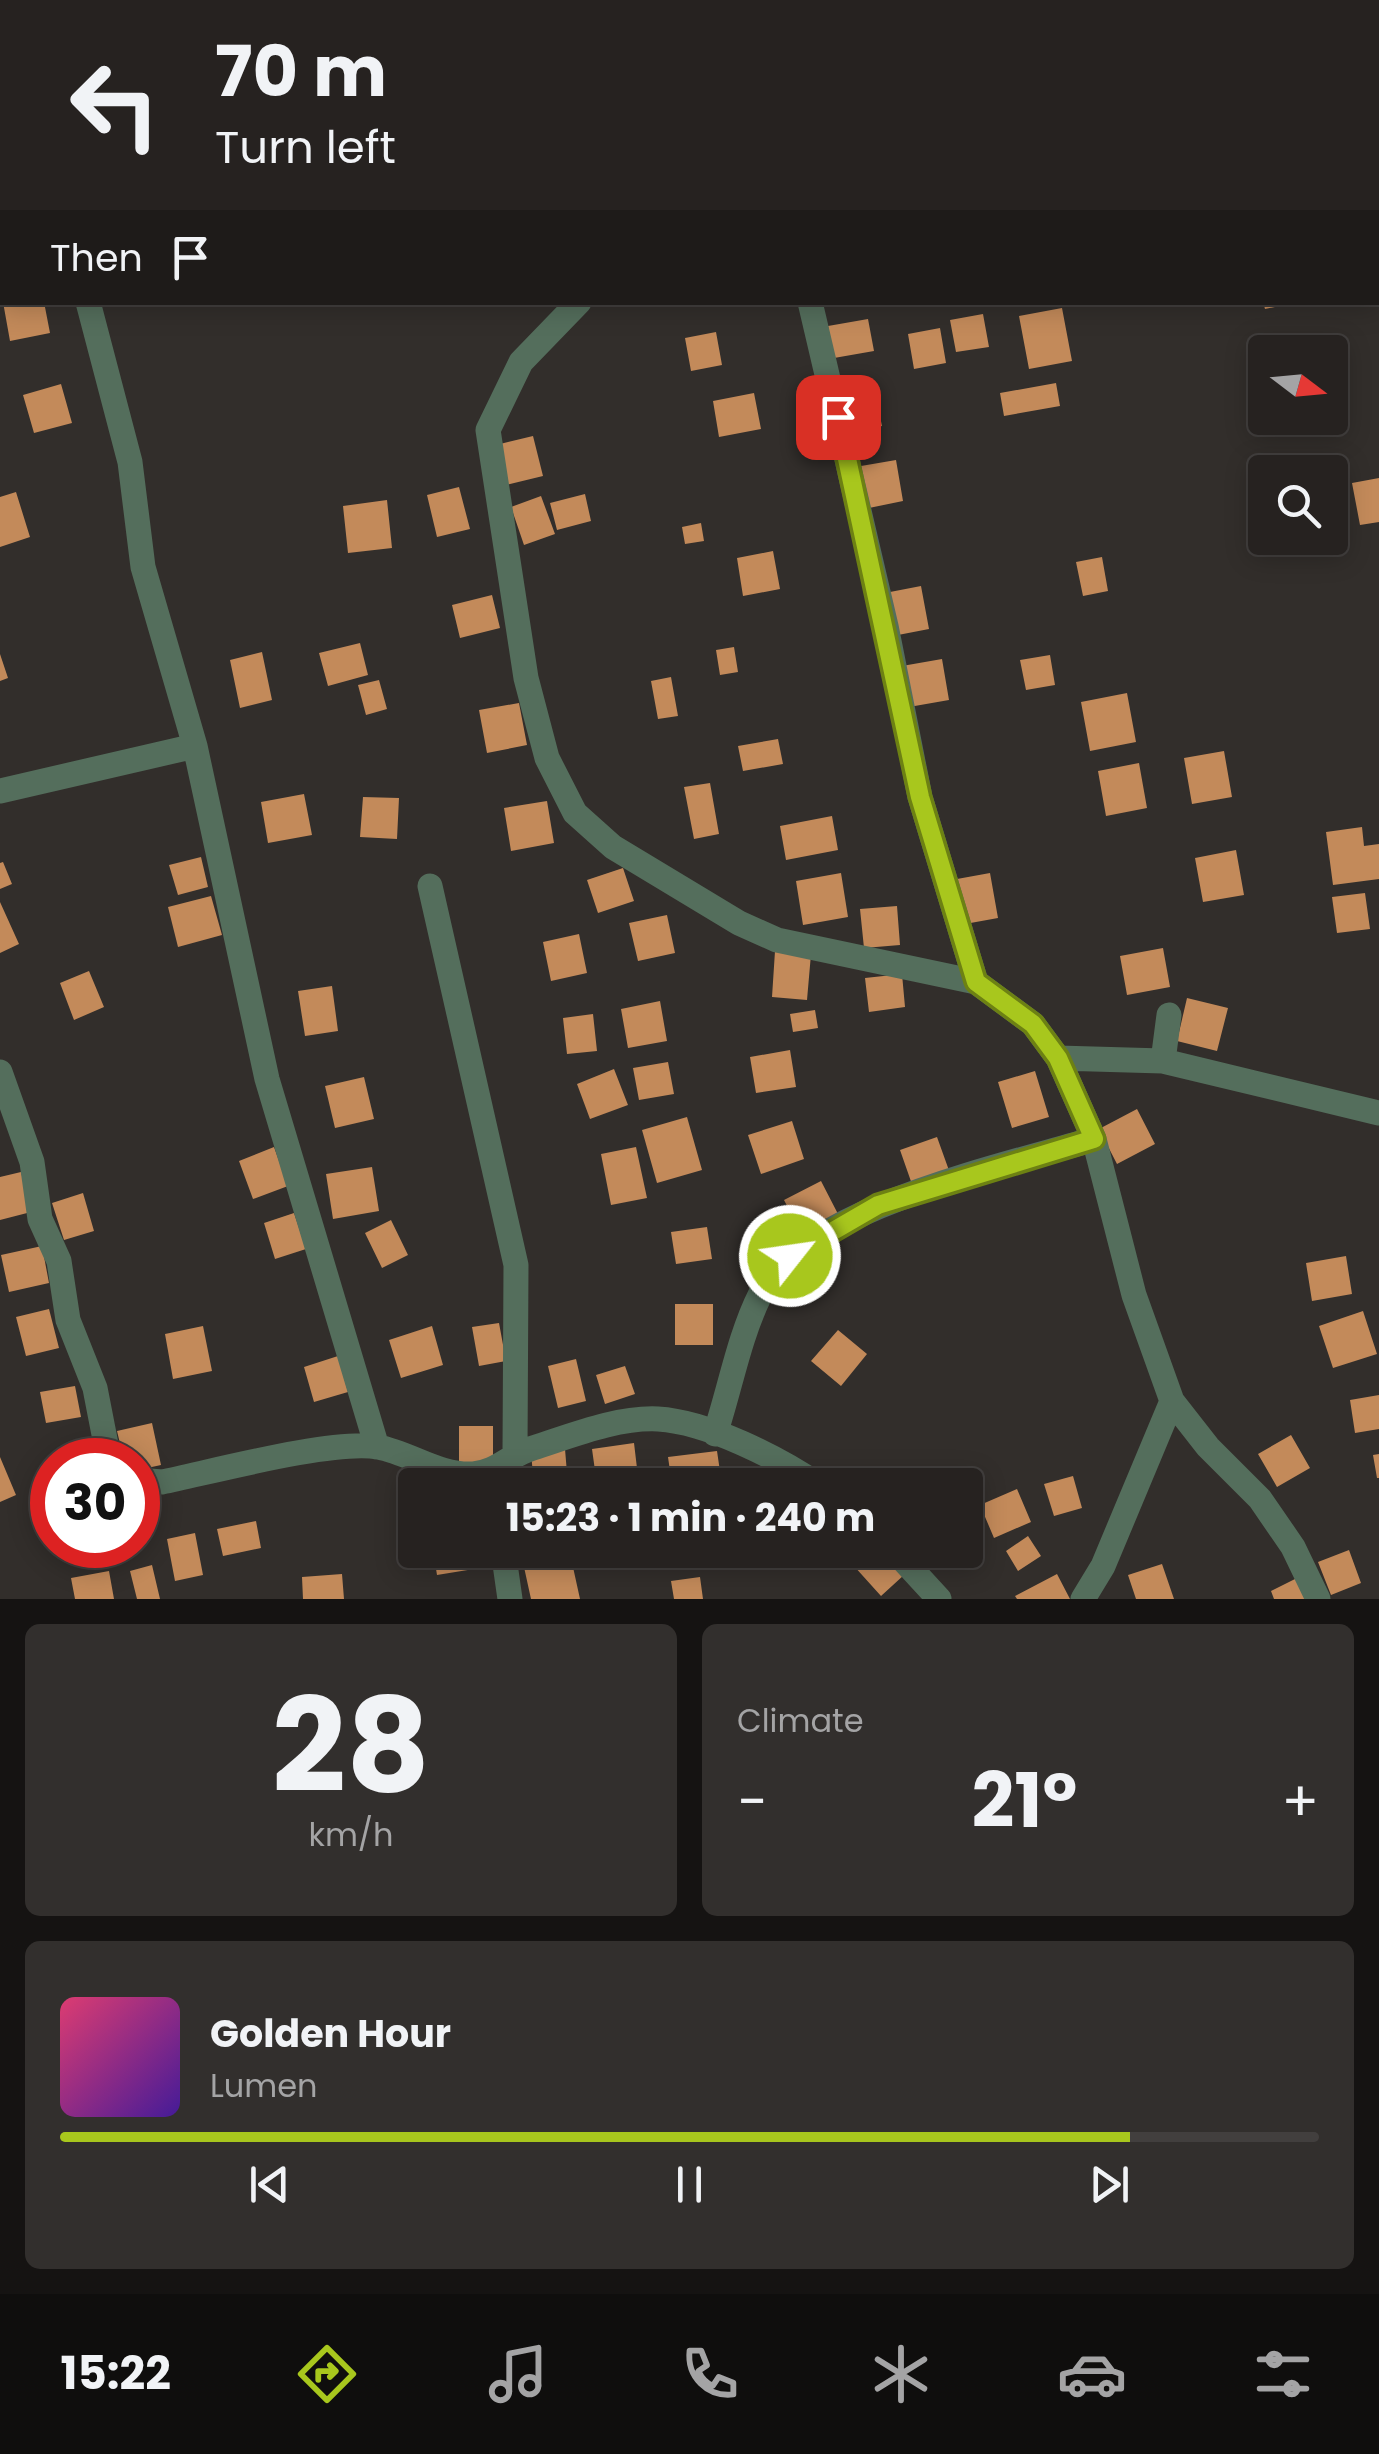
<!DOCTYPE html>
<meta charset="utf-8">
<style>
body{margin:0;font-family:Poppins,sans-serif;background:#322f2d;color:#f1f3f6;height:100vh;display:flex;flex-direction:column;font-size:38px;white-space:nowrap}
*{box-sizing:border-box;margin:0}
p{font-size:32px;color:#a4a4a5}
.icon{flex:none;width:55px;height:55px;fill:none;stroke:currentColor;stroke-width:2;stroke-linecap:round;stroke-linejoin:round}
.map{position:relative;height:1599px;overflow:hidden}
.drawer{display:flex;flex-direction:column;gap:25px;padding:25px;background:#151312;flex:1}
.drawer>*{flex:none}
.hud{position:absolute;left:0px;top:0px;width:1380px;height:305px;box-shadow:0 5px 25px #0003,0 0 0 2px #423f3e;background:#262220;color:#f1f3f6;overflow:hidden}
.needle{width:65px;rotate:106deg}
.fabs{position:absolute;left:1248px;top:335px;display:grid;gap:20px}
.fabs a{display:grid;place-items:center;width:100px;height:100px;border-radius:10px;background:#262220;box-shadow:0 5px 25px #0003,0 0 0 2px #423f3e;font-size:50px}
.speed{position:absolute;left:30px;top:1438px;display:flex;gap:20px;font-size:50px;font-weight:700;text-align:center}
.speed>*{display:grid;place-content:center;width:130px;height:130px;border-radius:50%;background:#262220;box-shadow:0 5px 25px #0003,0 0 0 2px #423f3e;line-height:1}
.speed .limit{border:15px solid #d22;background:#fff;color:#111}
.pin{position:absolute;display:grid;place-items:center;width:85px;height:85px;color:#fff;margin:-42px;border-radius:20px;box-shadow:0 5px 15px #0006}
.me{position:absolute;width:110px;margin:-55px;rotate:60deg;stroke-linejoin:round;filter:drop-shadow(0 0 8px #0008)}
.turn{display:flex;align-items:center;gap:35px;height:210px;padding:0 50px;font-size:45px}
.turn .icon{width:130px;height:130px;stroke-width:2.5}
.turn b{display:block;font-size:70px;line-height:85px}
.then{display:flex;align-items:center;height:95px;padding:0 50px;background:#0003;gap:20px;font-size:38px}
.big{font-size:75px;font-weight:700;line-height:1.1}
.drawer .tile{flex:1;display:flex;flex-direction:column;justify-content:center;gap:15px;min-width:0;padding:0 35px;border-radius:15px;background:#322f2d}
.drawer .dial{align-items:center;gap:0}
.dial b{font-size:130px;line-height:1}
.song{display:flex;align-items:center;gap:30px}
.cover{width:120px;height:120px;border-radius:15px;background:linear-gradient(135deg,hsl(340 70% 55%),hsl(260 70% 35%))}
.played{height:10px;border-radius:5px;background:linear-gradient(90deg,#a8c71d 85%,#423f3e 85%)}
.keys{display:flex;justify-content:space-around;direction:ltr}
.heat{display:flex;justify-content:space-between;align-items:center;font-size:55px;direction:ltr}
.drawer .tiles{flex:1;display:grid;gap:25px;grid-template-columns:1fr 1fr}
.tile:last-child{grid-column:span 2}
.trip{position:absolute;left:398px;top:1468px;width:585px;height:100px;border-radius:10px;background:#262220;box-shadow:0 5px 25px #0003,0 0 0 2px #423f3e;font-weight:700;line-height:100px;text-align:center}
.dock{display:flex;height:160px;justify-content:space-around;align-items:center;background:#0f0e0d;color:#a4a4a5}
.dock .icon{width:70px;height:70px}
.dock .selected{color:#a8c71d}
.dock b{font-size:45px;color:#f1f3f6}
.map>svg:first-child{display:block}
.building{fill:#c38a5a}
.lines{fill:none;stroke-linecap:round;stroke-linejoin:round}
.minor{stroke:#546e5c;stroke-width:25}
.route-casing{stroke:#6d8113;stroke-width:25}
.route{stroke:#a8c71d;stroke-width:18}
</style>
<div class="map">
<svg width="1379" height="1599" viewBox="0 0 1379 1599">
<rect width="100%" height="100%" fill="#322e2b"/>
<path class="building" d="M 3,302 L 44,302 L 50,333 L 10,341 Z
M 1263,302 L 1290,302 L 1290,304 L 1265,309 Z
M 1062,308 L 1072,361 L 1029,369 L 1019,316 Z
M 983,314 L 989,347 L 956,352 L 950,320 Z
M 868,319 L 874,351 L 834,358 L 828,326 Z
M 940,328 L 946,363 L 914,369 L 908,334 Z
M 716,332 L 722,365 L 691,371 L 685,338 Z
M 1056,383 L 1060,406 L 1004,416 L 1000,393 Z
M 61,384 L 72,423 L 34,433 L 23,395 Z
M 874,388 L 882,426 L 852,432 L 845,393 Z
M 754,393 L 761,429 L 719,437 L 713,401 Z
M 533,436 L 543,476 L 506,485 L 496,445 Z
M 896,460 L 903,501 L 869,508 L 861,466 Z
M 1379,478 L 1379,522 L 1360,525 L 1352,483 Z
M 459,487 L 470,529 L 437,537 L 427,495 Z
M 16,492 L 30,537 L 0,547 L 0,497 Z
M 585,494 L 591,521 L 557,530 L 550,503 Z
M 541,496 L 555,534 L 524,545 L 511,507 Z
M 387,500 L 392,548 L 348,553 L 343,506 Z
M 701,523 L 704,541 L 685,544 L 682,527 Z
M 773,551 L 780,589 L 743,596 L 737,558 Z
M 1102,557 L 1108,591 L 1083,596 L 1076,562 Z
M 921,586 L 929,629 L 898,635 L 890,592 Z
M 492,595 L 500,628 L 460,638 L 452,605 Z
M 360,643 L 368,675 L 328,686 L 319,653 Z
M 734,647 L 738,672 L 720,675 L 716,650 Z
M 262,652 L 272,700 L 240,708 L 230,660 Z
M 0,654 L 8,678 L 0,681 Z
M 1050,655 L 1055,685 L 1026,690 L 1020,660 Z
M 942,659 L 949,700 L 909,707 L 902,666 Z
M 671,677 L 678,716 L 658,719 L 651,681 Z
M 379,680 L 387,709 L 366,715 L 358,685 Z
M 1127,693 L 1136,742 L 1090,751 L 1081,702 Z
M 519,703 L 527,745 L 487,753 L 479,710 Z
M 778,739 L 783,764 L 743,771 L 738,746 Z
M 1224,751 L 1232,797 L 1192,804 L 1184,758 Z
M 1139,763 L 1147,808 L 1106,816 L 1098,771 Z
M 710,783 L 719,834 L 694,839 L 684,787 Z
M 304,794 L 312,835 L 268,843 L 261,802 Z
M 363,797 L 399,798 L 397,839 L 360,837 Z
M 547,801 L 554,843 L 511,851 L 504,808 Z
M 832,816 L 838,850 L 786,860 L 780,826 Z
M 1362,827 L 1364,846 L 1379,844 L 1379,879 L 1333,885 L 1326,832 Z
M 1236,850 L 1244,895 L 1203,902 L 1195,858 Z
M 201,857 L 208,887 L 178,895 L 169,865 Z
M 3,862 L 12,884 L 0,889 L 0,863 Z
M 623,868 L 634,901 L 598,913 L 587,880 Z
M 841,873 L 848,917 L 803,925 L 796,881 Z
M 990,873 L 998,918 L 965,924 L 957,879 Z
M 1365,893 L 1370,929 L 1337,933 L 1332,897 Z
M 211,896 L 222,935 L 178,947 L 168,907 Z
M 0,902 L 19,944 L 0,953 Z
M 897,906 L 900,945 L 864,948 L 860,909 Z
M 667,915 L 675,953 L 638,961 L 629,923 Z
M 579,934 L 587,973 L 551,981 L 543,942 Z
M 1163,948 L 1170,987 L 1127,995 L 1120,956 Z
M 775,951 L 811,954 L 807,1000 L 772,997 Z
M 89,971 L 104,1007 L 74,1020 L 60,983 Z
M 902,974 L 905,1007 L 869,1012 L 865,978 Z
M 332,986 L 338,1031 L 305,1036 L 298,991 Z
M 1187,998 L 1228,1008 L 1217,1051 L 1177,1041 Z
M 660,1001 L 667,1041 L 628,1048 L 621,1009 Z
M 815,1010 L 818,1028 L 793,1032 L 790,1014 Z
M 593,1014 L 597,1051 L 567,1054 L 563,1018 Z
M 790,1050 L 796,1087 L 756,1093 L 750,1057 Z
M 668,1062 L 674,1094 L 639,1100 L 633,1068 Z
M 614,1069 L 628,1105 L 590,1119 L 577,1084 Z
M 1035,1071 L 1049,1117 L 1012,1128 L 998,1082 Z
M 364,1077 L 374,1119 L 335,1128 L 325,1086 Z
M 1137,1109 L 1155,1144 L 1117,1164 L 1099,1129 Z
M 687,1117 L 702,1170 L 657,1183 L 642,1130 Z
M 792,1121 L 804,1159 L 761,1174 L 748,1135 Z
M 937,1137 L 951,1176 L 914,1190 L 900,1150 Z
M 274,1147 L 288,1186 L 253,1199 L 239,1161 Z
M 636,1147 L 647,1198 L 611,1205 L 601,1154 Z
M 372,1167 L 379,1211 L 333,1219 L 326,1174 Z
M 21,1172 L 31,1212 L 0,1220 L 0,1177 Z
M 821,1181 L 838,1214 L 801,1233 L 784,1200 Z
M 83,1193 L 94,1231 L 64,1240 L 52,1203 Z
M 294,1213 L 306,1249 L 275,1259 L 264,1223 Z
M 391,1220 L 408,1255 L 382,1268 L 365,1233 Z
M 707,1227 L 712,1259 L 676,1264 L 671,1232 Z
M 42,1246 L 49,1283 L 9,1292 L 1,1255 Z
M 1346,1256 L 1352,1294 L 1312,1301 L 1306,1263 Z
M 675,1304 L 713,1304 L 713,1345 L 675,1345 Z
M 49,1309 L 59,1348 L 26,1356 L 16,1317 Z
M 1363,1311 L 1377,1354 L 1333,1368 L 1319,1326 Z
M 499,1323 L 506,1361 L 479,1366 L 472,1327 Z
M 203,1326 L 212,1371 L 173,1379 L 165,1334 Z
M 432,1326 L 443,1365 L 401,1378 L 389,1340 Z
M 838,1330 L 867,1354 L 841,1386 L 811,1361 Z
M 338,1356 L 348,1392 L 314,1402 L 304,1367 Z
M 576,1359 L 586,1401 L 558,1408 L 548,1366 Z
M 625,1366 L 635,1394 L 605,1404 L 596,1375 Z
M 75,1386 L 81,1417 L 46,1423 L 40,1392 Z
M 1379,1395 L 1379,1429 L 1355,1433 L 1350,1400 Z
M 152,1423 L 161,1465 L 138,1470 L 138,1460 L 124,1460 L 117,1431 Z
M 459,1426 L 493,1426 L 493,1469 L 459,1469 Z
M 1291,1435 L 1310,1468 L 1277,1487 L 1258,1454 Z
M 634,1443 L 639,1485 L 597,1485 L 592,1449 Z
M 565,1449 L 568,1485 L 534,1485 L 531,1453 Z
M 717,1451 L 722,1485 L 672,1485 L 668,1457 Z
M 1379,1454 L 1379,1478 L 1377,1478 L 1373,1455 Z
M 0,1457 L 16,1495 L 0,1502 Z
M 1073,1476 L 1082,1508 L 1054,1516 L 1044,1484 Z
M 142,1486 L 151,1529 L 138,1532 L 138,1487 Z
M 1017,1489 L 1031,1522 L 994,1538 L 980,1505 Z
M 256,1521 L 261,1548 L 223,1556 L 217,1529 Z
M 195,1533 L 203,1575 L 175,1581 L 167,1539 Z
M 1028,1536 L 1041,1556 L 1018,1571 L 1006,1551 Z
M 433,1550 L 477,1550 L 480,1568 L 437,1575 Z
M 849,1550 L 881,1550 L 904,1575 L 881,1596 L 844,1555 Z
M 905,1550 L 955,1550 L 918,1572 Z
M 1349,1550 L 1361,1583 L 1331,1595 L 1318,1562 Z
M 571,1558 L 580,1599 L 531,1599 L 524,1567 Z
M 1162,1564 L 1174,1599 L 1136,1599 L 1128,1575 Z
M 152,1565 L 160,1599 L 137,1599 L 130,1571 Z
M 109,1571 L 114,1599 L 75,1599 L 71,1578 Z
M 342,1574 L 344,1599 L 303,1599 L 302,1577 Z
M 1057,1574 L 1070,1599 L 1017,1599 L 1015,1596 Z
M 700,1577 L 703,1599 L 674,1599 L 671,1581 Z
M 1297,1578 L 1307,1599 L 1274,1599 L 1271,1591 Z"/>
<g class="lines">
<path class="minor" d="M 215,0 L 216,2
M 358,0 L 358,2
M 749,0 L 750,2
M 1030,0 L 1030,2
M 14,2 L 14,0
M 563,2 L 566,0
M 0,62 L 2,63
M 1378,207 L 1379,207
M 88,302 L 130,462 L 143,567 L 195,746 L 267,1079 L 377,1447
M 579,302 L 521,362 L 488,430 L 526,678 L 547,758 L 575,813 L 613,847 L 739,923 L 777,940 L 976,982
M 810,302 L 886,626 L 920,797 L 976,982 L 1033,1024 L 1058,1058 L 1094,1139 L 1134,1295 L 1172,1401 L 1208,1447 L 1260,1499 L 1293,1547 L 1318,1599
M 0,791 L 195,746
M 430,886 L 516,1265 L 515,1453
M 1058,1058 L 1163,1061 L 1379,1113
M 1163,1061 L 1169,1015
M 0,1072 L 32,1162 L 40,1219 L 59,1261 L 68,1320 L 95,1388 L 109,1460
M 715,1434 C 730,1389 739,1337 760,1295 C 800,1209 1008,1165 1094,1139
M 138,1480 L 162,1482 C 211,1472 334,1439 378,1447 C 410,1453 439,1476 473,1474 C 498,1472 509,1455 533,1448 C 571,1436 617,1417 658,1419 C 708,1422 778,1458 818,1485
M 503,1550 L 510,1599
M 894,1550 L 939,1599
M 1083,1599 L 1103,1566 L 1172,1401"/>
</g>
<g class="lines">
<defs>
<path id="route" d="M 790,1256 L 878,1205 L 1094,1139 L 1058,1058 L 1033,1024 L 976,982 L 920,797 L 838,417"/>
</defs>
<use href="#route" class="route-casing"/>
<use href="#route" class="route"/>
</g>
</svg>
<div class="fabs">
<a><svg class="needle" viewBox="-14 -14 28 28"><path d="M0-13l5 13h-10z" fill="#e53935"/><path d="M0 13l5-13h-10z" fill="#a4a4a5"/></svg></a>
<a><svg class="icon" aria-label="search" viewBox="0 0 24 24"><circle cx="10" cy="10" r="6"/><path d="M15 15l6 6"/></svg></a>
</div>
<div class="speed"><div class="limit">30</div></div>
<div class="pin" style="left:838px;top:417px;background:#d93025"><svg class="icon" aria-label="arrive" viewBox="0 0 24 24"><path d="M6 21V4h12l-3 4 3 4H6"/></svg></div>
<svg class="me" style="left:790px;top:1256px" viewBox="-20 -20 40 40"><circle r="17" fill="#a8c71d" stroke="#fff" stroke-width="3"/><path d="M0-11L8 9 0 5-8 9z" fill="#fff"/></svg>
<div class="trip">15:23 · 1 min · 240 m</div>
<div class="hud">
<div class="turn"><svg class="icon" aria-label="left" viewBox="0 0 24 24"><path d="M17 20v-9H6M10 6l-5 5 5 5"/></svg><div><b>70 m</b>Turn left</div></div>
<div class="then">Then<svg class="icon" aria-label="arrive" viewBox="0 0 24 24"><path d="M6 21V4h12l-3 4 3 4H6"/></svg></div>
</div>
</div>
<section class="drawer">
<div class="tiles">
<div class="tile dial"><b>28</b><p>km/h</p></div>
<div class="tile"><p>Climate</p>
<div class="heat"><a>−</a><b class="big">21°</b><a>+</a></div>
</div>
<div class="tile">
<div class="song"><i class="cover"></i><div><b>Golden Hour</b><p>Lumen</p></div></div>
<div class="played"></div>
<div class="keys"><svg class="icon" aria-label="previous" viewBox="0 0 24 24"><path d="M18 5L8 12l10 7zM5 5v14"/></svg><svg class="icon" aria-label="pause" viewBox="0 0 24 24"><path d="M8 5v14M16 5v14"/></svg><svg class="icon" aria-label="next" viewBox="0 0 24 24"><path d="M6 5l10 7-10 7zM19 5v14"/></svg></div>
</div>
</div>
</section>
<nav class="dock">
<b>15:22</b>
<svg class="icon selected" aria-label="directions" viewBox="0 0 24 24"><path d="M12 3l9 9-9 9-9-9zM9 14v-3h6M13 9l2 2-2 2"/></svg>
<svg class="icon" aria-label="music" viewBox="0 0 24 24"><path d="M9 18V5l10-2v13"/><circle cx="6" cy="18" r="3"/><circle cx="16" cy="16" r="3"/></svg>
<svg class="icon" aria-label="phone" viewBox="0 0 24 24"><path d="M5 4h4l2 5-3 2q2 4 5 5l2-3 5 2v4C11 20 4 13 5 4z"/></svg>
<svg class="icon" aria-label="climate" viewBox="0 0 24 24"><path d="M12 3v18M4 7l16 10M4 17L20 7"/></svg>
<svg class="icon" aria-label="car" viewBox="0 0 24 24"><path d="M5 17H2v-5l4-1 3-4h7l3 4 3 1v5h-3M9 17h6M6 11h13"/><circle cx="7" cy="17" r="2"/><circle cx="17" cy="17" r="2"/></svg>
<svg class="icon" aria-label="filters" viewBox="0 0 24 24"><path d="M4 7h16M4 17h16"/><circle cx="9" cy="7" r="2"/><circle cx="15" cy="17" r="2"/></svg>
</nav>
